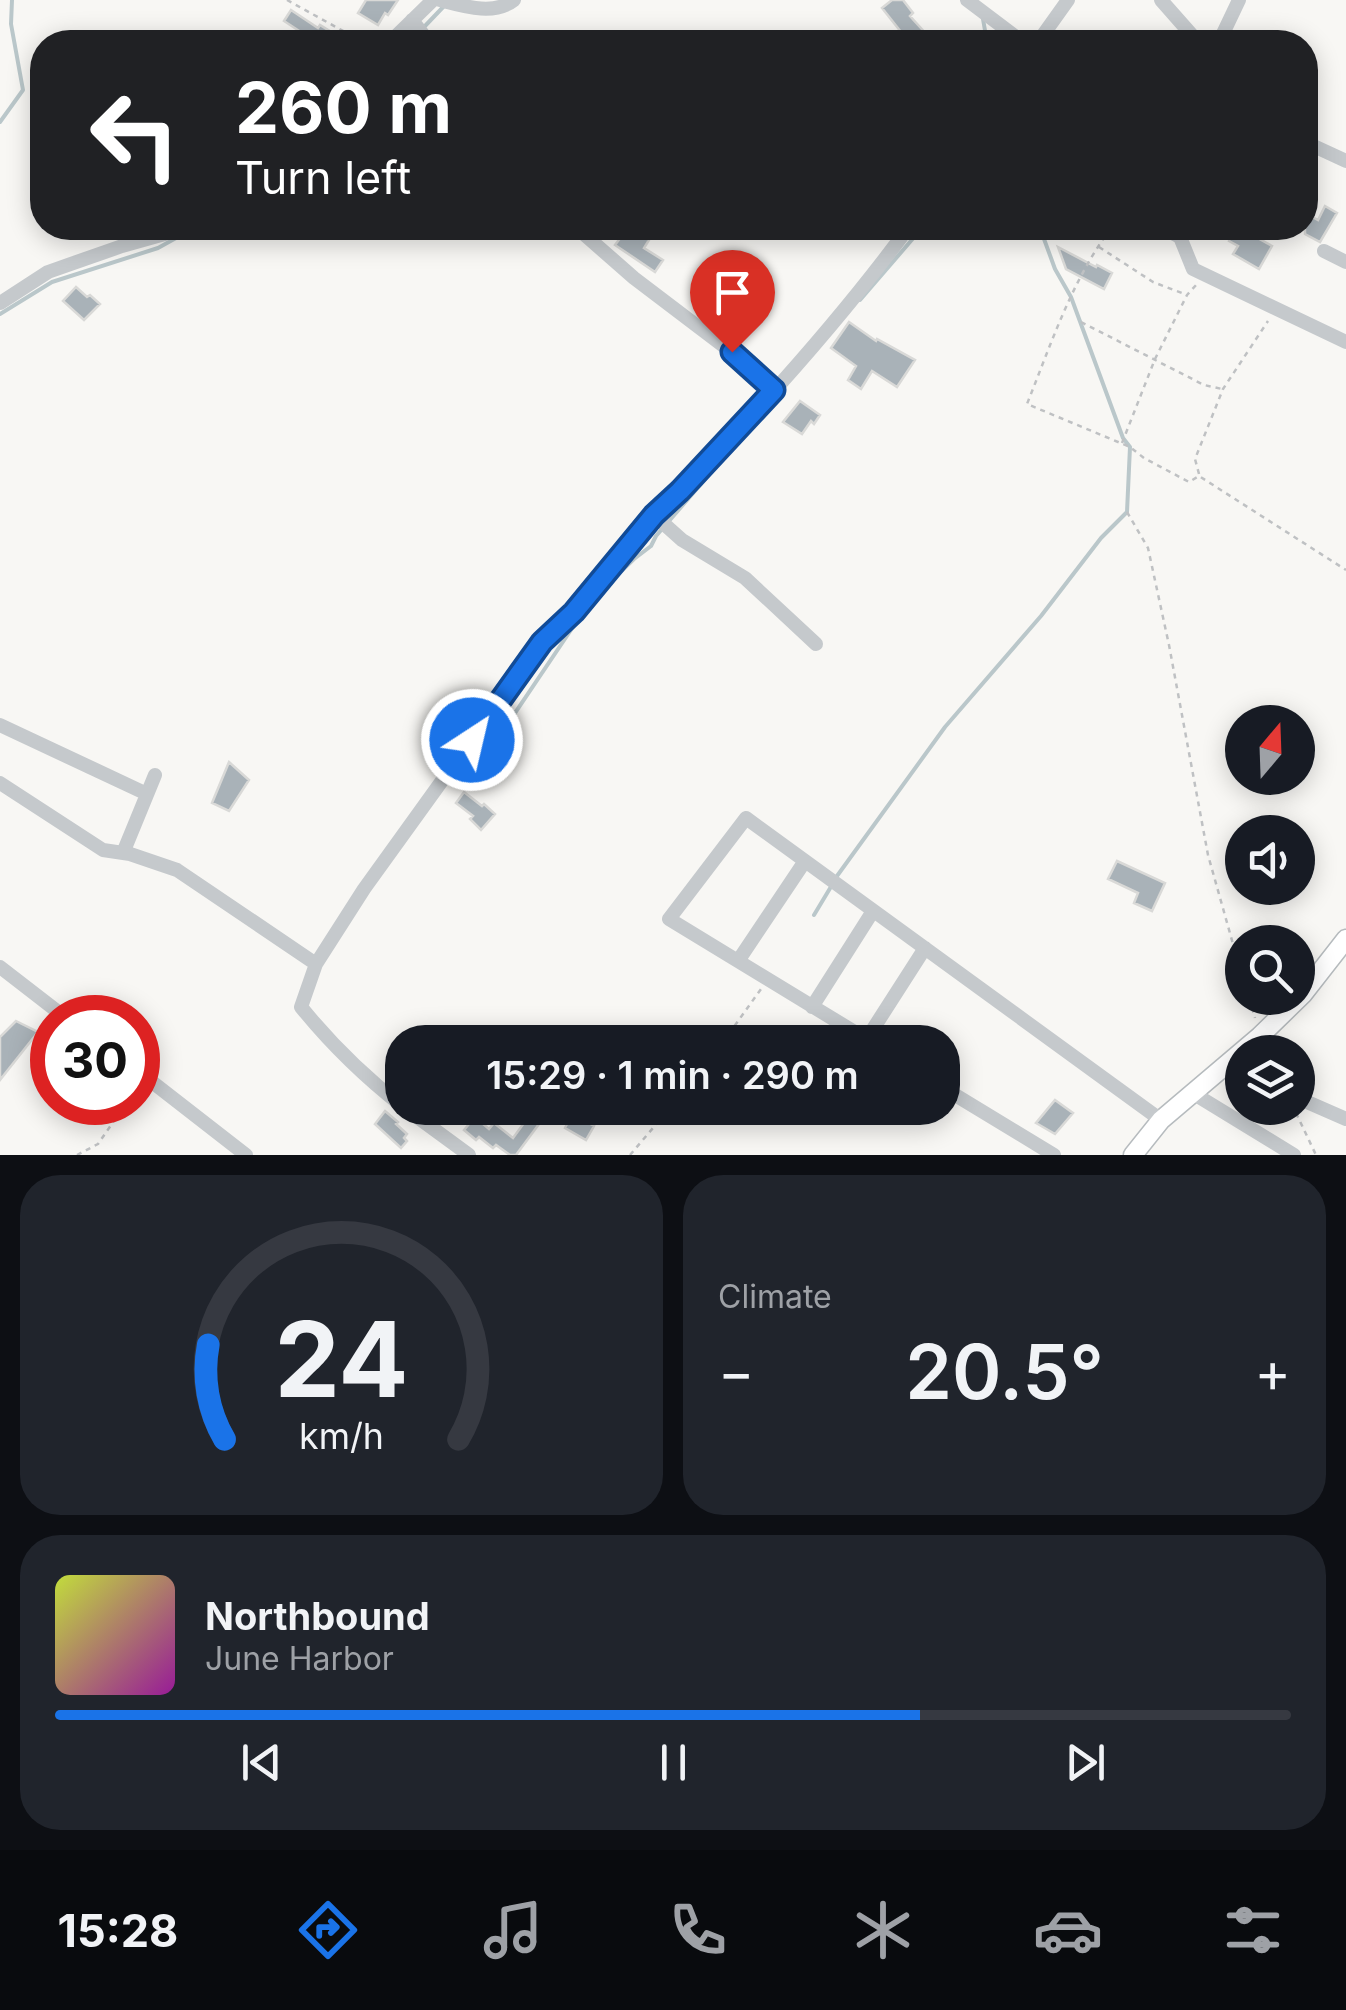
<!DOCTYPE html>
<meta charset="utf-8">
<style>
body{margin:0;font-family:Inter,sans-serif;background:#20242c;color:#f1f3f6;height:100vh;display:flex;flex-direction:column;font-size:38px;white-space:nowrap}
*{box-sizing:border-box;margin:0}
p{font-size:32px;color:#9ea1a6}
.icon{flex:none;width:55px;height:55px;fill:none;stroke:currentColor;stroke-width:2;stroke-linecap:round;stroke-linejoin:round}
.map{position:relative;height:1155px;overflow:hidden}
.details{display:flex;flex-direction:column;gap:20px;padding:20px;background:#0d0f14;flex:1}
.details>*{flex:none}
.banner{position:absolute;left:30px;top:30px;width:1288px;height:210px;border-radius:40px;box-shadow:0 5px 25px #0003;background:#202124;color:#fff;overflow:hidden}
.needle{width:65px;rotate:19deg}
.fabs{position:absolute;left:1225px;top:705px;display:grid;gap:20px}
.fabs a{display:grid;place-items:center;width:90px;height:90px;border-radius:50%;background:#171b24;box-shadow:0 5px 25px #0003;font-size:50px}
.speed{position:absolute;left:30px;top:995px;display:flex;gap:20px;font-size:50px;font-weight:700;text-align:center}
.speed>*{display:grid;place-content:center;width:130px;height:130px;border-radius:50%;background:#171b24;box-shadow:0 5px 25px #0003;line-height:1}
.speed .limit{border:15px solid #d22;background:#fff;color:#111}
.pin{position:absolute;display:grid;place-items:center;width:85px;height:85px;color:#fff;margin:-102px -42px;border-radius:50% 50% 50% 0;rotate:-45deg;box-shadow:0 0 10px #0007}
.pin .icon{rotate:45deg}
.me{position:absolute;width:110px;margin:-55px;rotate:35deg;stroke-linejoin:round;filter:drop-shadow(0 0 8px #0008)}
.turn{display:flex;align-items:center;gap:35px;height:210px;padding:0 40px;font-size:45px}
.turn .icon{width:130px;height:130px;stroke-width:2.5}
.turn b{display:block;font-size:70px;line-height:85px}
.big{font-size:75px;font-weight:600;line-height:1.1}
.details .tile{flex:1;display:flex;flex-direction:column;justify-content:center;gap:15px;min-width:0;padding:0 35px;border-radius:40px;background:#20242c}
.details .dial{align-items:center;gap:0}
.dial svg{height:260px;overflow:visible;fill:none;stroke:#363941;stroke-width:7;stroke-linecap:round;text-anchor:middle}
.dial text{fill:#f1f3f6;stroke:none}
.song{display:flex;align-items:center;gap:30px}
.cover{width:120px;height:120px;border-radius:15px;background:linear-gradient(135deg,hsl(70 70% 55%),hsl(300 70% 35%))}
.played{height:10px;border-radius:5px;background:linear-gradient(90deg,#1a73e8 70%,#363941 70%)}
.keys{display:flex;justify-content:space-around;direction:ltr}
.heat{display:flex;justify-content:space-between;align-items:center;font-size:55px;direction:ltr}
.details .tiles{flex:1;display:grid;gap:20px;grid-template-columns:1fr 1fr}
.tile:last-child{grid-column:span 2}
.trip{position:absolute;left:385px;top:1025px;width:575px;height:100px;border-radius:40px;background:#171b24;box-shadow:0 5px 25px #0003;font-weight:600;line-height:100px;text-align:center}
.menu{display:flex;height:160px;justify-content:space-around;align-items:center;background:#090b0e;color:#9ea1a6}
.menu .icon{width:70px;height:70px}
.menu .active{color:#1a73e8}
.menu b{font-size:45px;color:#f1f3f6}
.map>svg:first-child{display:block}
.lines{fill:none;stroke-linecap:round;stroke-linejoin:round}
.stream{stroke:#bac7ca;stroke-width:4}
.building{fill:#a9b2b8;stroke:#d9d9d7;stroke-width:2.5}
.major-casing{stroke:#b6bbbe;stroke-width:21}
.path{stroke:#bfc1c3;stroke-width:2.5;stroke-dasharray:5 5;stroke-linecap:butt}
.minor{stroke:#c5c9cc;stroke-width:14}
.major{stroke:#fff;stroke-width:18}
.route-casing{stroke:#114b97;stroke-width:25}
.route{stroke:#1a73e8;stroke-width:18}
</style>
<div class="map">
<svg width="1346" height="1155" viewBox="0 0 1346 1155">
<rect width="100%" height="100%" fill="#f8f7f4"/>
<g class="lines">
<path class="stream" d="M 983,19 L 987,42
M 425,26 L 446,4
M 411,42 L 419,34
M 0,122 L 23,90 L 11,24 L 12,0
M 860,300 L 922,228
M 0,314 L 52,282 L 158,248 L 176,238 L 218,228
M 490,750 L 579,618 L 607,585 L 634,559 L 651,546 L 656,536 L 746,432
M 837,876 L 945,727 L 1041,616 L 1101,538 L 1127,512 L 1130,447 L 1123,438 L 1071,297 L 1055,269 L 1040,228
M 814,915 L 832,885"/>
</g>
<path class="building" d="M 366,0 L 398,0 L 388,15 L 385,13 L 378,25 L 358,13 Z
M 892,0 L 903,0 L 913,13 L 910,16 L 929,37 L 923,42 L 909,42 L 882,8 Z
M 291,10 L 318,28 L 320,25 L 336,35 L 332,42 L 316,42 L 284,21 Z
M 1325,206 L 1337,213 L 1320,242 L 1305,234 L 1305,213 L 1318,220 Z
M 627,229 L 649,240 L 644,248 L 663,260 L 655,272 L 615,245 Z
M 1234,230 L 1243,234 L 1245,231 L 1272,246 L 1259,269 L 1233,254 L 1238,246 L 1229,241 Z
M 1058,247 L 1096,267 L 1097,265 L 1112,273 L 1104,289 L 1066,269 Z
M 76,287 L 87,297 L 90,295 L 100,304 L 84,320 L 63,301 Z
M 849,322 L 876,341 L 877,339 L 915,360 L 897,387 L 872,371 L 861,389 L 848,380 L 856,366 L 831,348 Z
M 800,401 L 820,415 L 814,424 L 811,421 L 802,434 L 783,422 Z
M 229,762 L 249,780 L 229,811 L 212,803 Z
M 464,792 L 482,806 L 484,804 L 495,814 L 481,830 L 470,819 L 473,816 L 456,803 Z
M 1117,861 L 1165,883 L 1152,911 L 1134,903 L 1138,893 L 1108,879 Z
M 16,1021 L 38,1032 L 0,1080 L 0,1037 Z
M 1055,1100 L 1073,1113 L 1055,1134 L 1036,1123 Z
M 535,1108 L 561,1108 L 594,1126 L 586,1140 L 565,1128 L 567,1124 L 548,1112 L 516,1155 L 510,1155 L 496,1145 L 493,1148 L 479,1137 L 476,1140 L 464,1130 L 475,1117 L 489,1129 L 494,1123 L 513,1138 Z
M 385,1111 L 398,1122 L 396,1124 L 407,1134 L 404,1138 L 407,1141 L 401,1148 L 375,1124 Z"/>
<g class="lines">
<defs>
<path id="major" d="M 1133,1155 L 1161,1120 L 1260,1036 L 1303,994 L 1346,939"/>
</defs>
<use href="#major" class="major-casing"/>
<path class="path" d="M 287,0 L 363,42
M 1111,228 C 1072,280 1051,344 1027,404 L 1130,447 L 1144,458 L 1189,482 L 1199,476 L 1346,570
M 1099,247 L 1153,282 L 1187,295
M 1081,322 L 1204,385 L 1222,389
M 1122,443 L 1155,359 L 1187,295 L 1197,284
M 1199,474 L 1195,459 L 1223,389 L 1268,321
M 1127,512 L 1148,548 L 1169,645 L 1208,855 L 1242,976
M 1249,998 L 1255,1018
M 723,1042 L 761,989
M 1296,1113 L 1316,1155
M 77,1155 L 98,1144 L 127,1102
M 630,1155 L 670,1108"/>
<path class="minor" d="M 440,0 C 463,6 494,16 514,0
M 967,0 L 1020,40 L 1030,42 L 1040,39
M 1161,0 L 1198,42
M 412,20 L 429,42
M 390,42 L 433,0
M 1038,42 L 1068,0
M 1219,42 L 1239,0
M 1305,142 L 1346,161
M 577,228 L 634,278 L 738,357 L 774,391
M 1163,228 L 1180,237 L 1193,269 L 1346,342
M 1324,251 L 1346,262
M 0,303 L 48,272 L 122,246 L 186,228
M 654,515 L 682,540 L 745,578 L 816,644
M 0,725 L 147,794
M 0,783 L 103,850 L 130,854 L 177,870 L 316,964
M 123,853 L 155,775
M 738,961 L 805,861
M 0,967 L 66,1018
M 812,1007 L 873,911
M 866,1040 L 925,948
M 871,1042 L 669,919 L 746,818 L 1161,1120
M 1222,1067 L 1242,1075
M 138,1071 L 246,1155
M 942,1087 L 1054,1155
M 1191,1092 L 1294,1155
M 1298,1098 L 1346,1119
M 402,1106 C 365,1077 331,1044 301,1007 L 316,964 L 364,889 L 542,642 C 583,603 614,556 654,515 C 662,506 673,498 682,489 C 762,407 840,320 908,228
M 405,1108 L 469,1155"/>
<use href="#major" class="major"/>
</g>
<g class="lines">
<defs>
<path id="route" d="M 472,740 L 542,642 L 574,612 L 654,515 L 680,491 L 774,390 L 732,352"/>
</defs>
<use href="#route" class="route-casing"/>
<use href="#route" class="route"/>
</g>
</svg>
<div class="fabs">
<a><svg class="needle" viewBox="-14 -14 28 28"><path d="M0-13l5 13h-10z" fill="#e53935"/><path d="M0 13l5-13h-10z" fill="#9ea1a6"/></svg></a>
<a><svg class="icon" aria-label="sound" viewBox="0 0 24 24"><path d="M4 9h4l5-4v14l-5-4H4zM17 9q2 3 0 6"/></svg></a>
<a><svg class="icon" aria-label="search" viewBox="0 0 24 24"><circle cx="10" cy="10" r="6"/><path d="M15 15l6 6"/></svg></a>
<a><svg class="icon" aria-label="layers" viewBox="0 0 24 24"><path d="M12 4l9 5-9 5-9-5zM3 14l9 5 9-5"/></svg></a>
</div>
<div class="speed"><div class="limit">30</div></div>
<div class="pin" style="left:732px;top:352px;background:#d93025"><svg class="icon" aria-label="arrive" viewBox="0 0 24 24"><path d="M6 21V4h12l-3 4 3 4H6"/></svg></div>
<svg class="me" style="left:472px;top:740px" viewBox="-20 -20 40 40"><circle r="17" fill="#1a73e8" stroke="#fff" stroke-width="3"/><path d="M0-11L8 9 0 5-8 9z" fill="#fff"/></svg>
<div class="trip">15:29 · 1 min · 290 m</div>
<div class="banner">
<div class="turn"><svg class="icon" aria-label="left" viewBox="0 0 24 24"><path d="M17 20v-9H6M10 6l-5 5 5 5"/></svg><div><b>260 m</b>Turn left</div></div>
</div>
</div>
<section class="details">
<div class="tiles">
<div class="tile dial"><svg viewBox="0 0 100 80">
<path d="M14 69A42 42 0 1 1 86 69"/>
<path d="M14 69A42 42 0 0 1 9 40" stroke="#1a73e8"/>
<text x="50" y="56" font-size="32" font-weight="700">24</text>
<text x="50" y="72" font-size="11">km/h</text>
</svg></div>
<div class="tile"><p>Climate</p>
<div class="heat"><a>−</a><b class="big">20.5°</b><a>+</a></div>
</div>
<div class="tile">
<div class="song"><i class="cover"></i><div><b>Northbound</b><p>June Harbor</p></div></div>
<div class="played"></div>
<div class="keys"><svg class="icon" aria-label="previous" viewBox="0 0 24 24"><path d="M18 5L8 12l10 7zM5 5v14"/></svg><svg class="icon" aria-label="pause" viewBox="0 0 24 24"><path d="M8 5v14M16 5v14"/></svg><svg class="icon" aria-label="next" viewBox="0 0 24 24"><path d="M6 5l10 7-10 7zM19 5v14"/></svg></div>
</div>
</div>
</section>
<nav class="menu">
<b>15:28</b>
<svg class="icon active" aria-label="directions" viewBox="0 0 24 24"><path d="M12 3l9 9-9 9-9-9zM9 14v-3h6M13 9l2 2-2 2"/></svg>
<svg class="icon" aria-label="music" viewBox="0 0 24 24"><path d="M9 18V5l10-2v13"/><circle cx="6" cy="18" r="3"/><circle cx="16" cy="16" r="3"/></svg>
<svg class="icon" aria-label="phone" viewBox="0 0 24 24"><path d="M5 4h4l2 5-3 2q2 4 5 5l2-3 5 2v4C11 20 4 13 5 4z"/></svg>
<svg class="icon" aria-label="climate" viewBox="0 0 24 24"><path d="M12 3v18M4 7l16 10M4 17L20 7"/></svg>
<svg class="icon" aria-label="car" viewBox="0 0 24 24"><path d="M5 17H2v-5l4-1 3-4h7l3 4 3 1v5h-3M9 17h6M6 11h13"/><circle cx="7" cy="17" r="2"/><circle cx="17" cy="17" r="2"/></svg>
<svg class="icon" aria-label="filters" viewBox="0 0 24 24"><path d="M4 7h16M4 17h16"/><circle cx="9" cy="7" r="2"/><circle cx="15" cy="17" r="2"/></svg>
</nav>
